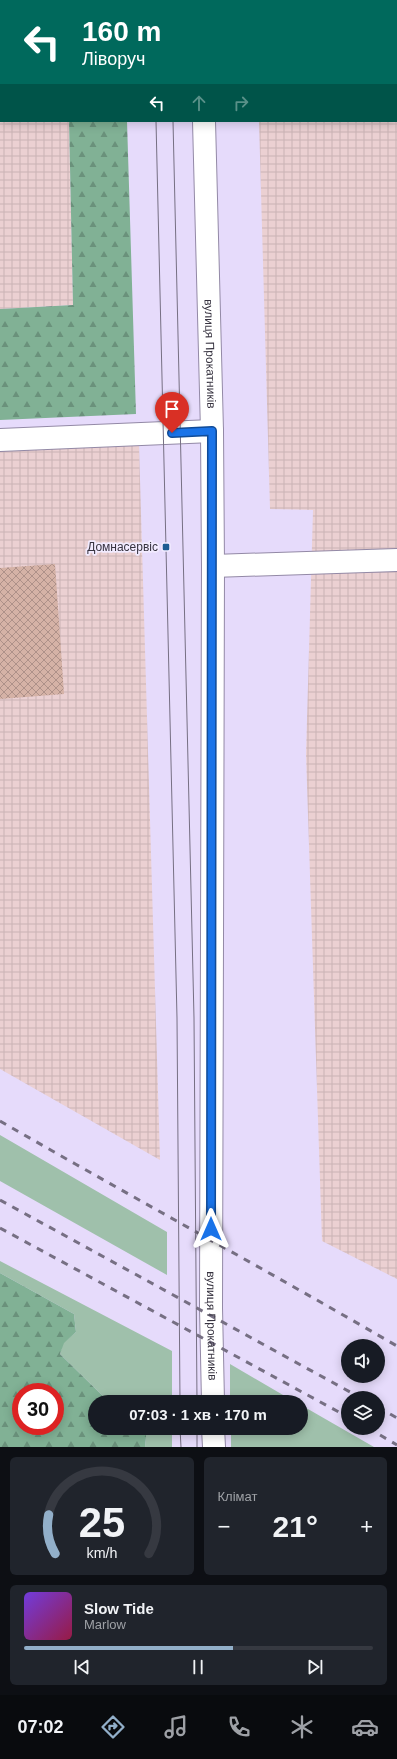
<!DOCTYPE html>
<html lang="uk">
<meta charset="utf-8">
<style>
body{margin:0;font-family:Arial,sans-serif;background:#20242c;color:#f1f3f6;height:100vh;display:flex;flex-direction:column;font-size:15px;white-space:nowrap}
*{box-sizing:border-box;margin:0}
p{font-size:13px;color:#9ea1a6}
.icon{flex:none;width:22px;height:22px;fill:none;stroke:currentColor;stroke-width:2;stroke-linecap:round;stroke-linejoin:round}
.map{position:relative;height:1447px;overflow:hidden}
.drawer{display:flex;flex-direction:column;gap:10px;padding:10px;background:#0d0f14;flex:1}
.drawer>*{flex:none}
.top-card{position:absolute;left:0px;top:0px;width:397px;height:122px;box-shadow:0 2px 10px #0003;background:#00695c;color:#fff;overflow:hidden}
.tools{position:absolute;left:341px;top:1339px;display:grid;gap:8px}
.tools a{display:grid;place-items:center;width:44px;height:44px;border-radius:50%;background:#171b24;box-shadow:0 2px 10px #0003;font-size:20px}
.speed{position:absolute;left:12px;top:1383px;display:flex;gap:8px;font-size:20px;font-weight:700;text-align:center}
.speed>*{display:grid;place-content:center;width:52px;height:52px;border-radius:50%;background:#171b24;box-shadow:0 2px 10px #0003;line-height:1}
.speed .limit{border:6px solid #d22;background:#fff;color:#111}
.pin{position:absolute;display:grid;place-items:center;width:34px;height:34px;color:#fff;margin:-41px -17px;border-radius:50% 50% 50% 0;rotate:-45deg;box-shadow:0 0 4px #0007}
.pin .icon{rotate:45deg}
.me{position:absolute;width:44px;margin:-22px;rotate:0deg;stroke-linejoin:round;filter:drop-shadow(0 0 3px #0008)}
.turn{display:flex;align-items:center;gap:14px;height:84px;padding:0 16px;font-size:18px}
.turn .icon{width:52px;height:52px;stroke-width:2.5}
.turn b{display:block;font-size:28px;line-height:34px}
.lanes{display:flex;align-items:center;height:38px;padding:0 16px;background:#0003;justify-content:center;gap:20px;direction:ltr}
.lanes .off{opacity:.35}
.big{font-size:30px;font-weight:700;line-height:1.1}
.drawer .card{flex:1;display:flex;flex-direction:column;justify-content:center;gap:6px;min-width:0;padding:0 14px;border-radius:6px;background:#20242c}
.drawer .dial{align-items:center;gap:0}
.dial svg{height:104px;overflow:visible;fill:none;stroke:#363941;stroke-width:7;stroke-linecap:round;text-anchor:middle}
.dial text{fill:#f1f3f6;stroke:none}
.song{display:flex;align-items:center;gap:12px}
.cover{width:48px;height:48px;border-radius:6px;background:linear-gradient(135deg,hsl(260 70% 55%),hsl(340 70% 35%))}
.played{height:4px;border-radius:2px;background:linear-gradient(90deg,#92afc9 60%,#363941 60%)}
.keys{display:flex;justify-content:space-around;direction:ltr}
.heat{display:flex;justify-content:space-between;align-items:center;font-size:22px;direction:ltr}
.drawer .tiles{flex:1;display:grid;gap:10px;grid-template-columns:1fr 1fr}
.card:last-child{grid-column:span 2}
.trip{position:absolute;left:88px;top:1395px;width:220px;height:40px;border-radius:20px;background:#171b24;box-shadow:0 2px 10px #0003;font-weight:700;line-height:40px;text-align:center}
.tabs{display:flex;height:64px;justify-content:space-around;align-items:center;background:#090b0e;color:#9ea1a6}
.tabs .icon{width:28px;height:28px}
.tabs .active{color:#92afc9}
.tabs b{font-size:18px;color:#f1f3f6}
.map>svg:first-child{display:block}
.industrial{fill:url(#industrial-grid)}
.grass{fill:#9fc0ab}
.forest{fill:url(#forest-firs);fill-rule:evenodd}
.building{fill:url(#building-cross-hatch)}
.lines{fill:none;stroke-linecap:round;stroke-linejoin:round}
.minor-casing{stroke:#9389a6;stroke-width:24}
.minor{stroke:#fff;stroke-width:22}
.tram{stroke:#766f83;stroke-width:1}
.rail{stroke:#766f83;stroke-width:3;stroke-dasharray:7 7;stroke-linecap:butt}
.route-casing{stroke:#114b97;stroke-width:10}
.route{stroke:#1a73e8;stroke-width:7}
.poi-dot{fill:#1d5c92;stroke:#f2ebff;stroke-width:1.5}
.labels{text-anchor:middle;stroke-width:3.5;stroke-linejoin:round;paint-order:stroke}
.street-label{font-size:12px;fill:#373340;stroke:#f2ebff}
.poi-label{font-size:12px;fill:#373340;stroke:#f2ebff;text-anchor:end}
</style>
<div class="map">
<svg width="397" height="1447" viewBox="0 0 397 1447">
<defs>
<pattern id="industrial-grid" width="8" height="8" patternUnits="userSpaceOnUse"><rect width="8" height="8" fill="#ebd0d2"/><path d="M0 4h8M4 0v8" fill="none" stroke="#cab3b5"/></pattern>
<pattern id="forest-firs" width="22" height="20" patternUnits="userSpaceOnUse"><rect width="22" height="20" fill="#81b195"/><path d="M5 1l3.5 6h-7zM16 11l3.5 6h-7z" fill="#6a917b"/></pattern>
<pattern id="building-cross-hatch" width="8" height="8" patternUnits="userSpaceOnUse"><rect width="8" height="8" fill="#d5b2a6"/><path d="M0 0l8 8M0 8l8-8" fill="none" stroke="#ae9189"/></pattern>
</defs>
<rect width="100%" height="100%" fill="#e6dbfb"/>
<path class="industrial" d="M 0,0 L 66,0 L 1,1 L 1,121 L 69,121 L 73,305 L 0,309 Z
M 256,0 L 397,0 L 397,1279 L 322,1241 L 306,754 L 313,510 L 270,509 L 259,121 L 396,121 L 396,1 Z
M 139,445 L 160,1160 L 0,1069 L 0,451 Z"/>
<path class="grass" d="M 0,1135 L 167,1232 L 167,1275 L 0,1181 Z
M 0,1261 L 172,1351 L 172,1402 L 108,1401 L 60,1354 L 63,1343 L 76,1332 L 74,1314 L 0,1273 Z
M 230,1364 L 295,1402 L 230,1402 Z
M 301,1405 L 374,1447 L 231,1447 L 231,1428 L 301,1428 Z
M 147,1428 L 172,1428 L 172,1447 L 145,1447 Z"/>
<path class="forest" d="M 69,121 L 127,121 L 136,414 L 0,420 L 0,309 L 73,305 Z
M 0,1273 L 74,1314 L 76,1332 L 64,1343 L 60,1354 L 108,1401 L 111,1402 L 95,1402 L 95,1428 L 147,1428 L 145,1447 L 0,1447 ZM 21,1392 L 55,1392 L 55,1426 L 21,1426 Z"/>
<path class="building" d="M 55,564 L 64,694 L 0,699 L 0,568 Z"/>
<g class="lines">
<defs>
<g id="minor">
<path d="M 201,0 L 201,1"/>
<path id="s1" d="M 204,121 L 212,431 L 213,566 L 211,1308 L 213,1402"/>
<path d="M 0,440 L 212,431"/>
<path d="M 213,566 L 397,560"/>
<path d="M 213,1428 L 214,1447"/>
</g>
</defs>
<use href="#minor" class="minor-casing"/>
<use href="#minor" class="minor"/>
<path class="tram" d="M 154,0 L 154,1
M 170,0 L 170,1
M 156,121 L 177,1018 L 180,1402
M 173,121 L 194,1018 L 197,1402
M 180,1428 L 181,1447
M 197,1428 L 197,1447"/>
<path class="rail" d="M 0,1121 C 132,1197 266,1270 397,1346
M 0,1200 L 361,1398
M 0,1228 L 348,1417
M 378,1407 L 397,1418
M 368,1428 L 397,1445"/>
</g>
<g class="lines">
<defs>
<path id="route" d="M 172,433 L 212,431 L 211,1229"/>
</defs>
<use href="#route" class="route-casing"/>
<use href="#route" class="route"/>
</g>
<rect class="poi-dot" x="162" y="543" width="8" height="8" rx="2"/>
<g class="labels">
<g class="street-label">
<text dy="4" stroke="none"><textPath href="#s1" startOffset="233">вулиця Прокатників</textPath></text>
<text dy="4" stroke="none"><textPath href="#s1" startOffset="1205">вулиця Прокатників</textPath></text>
</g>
<g class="poi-label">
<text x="158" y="551">Домнасервіс</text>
</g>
</g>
</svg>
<div class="tools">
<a><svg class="icon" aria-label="sound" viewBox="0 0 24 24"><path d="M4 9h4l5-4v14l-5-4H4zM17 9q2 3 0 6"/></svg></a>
<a><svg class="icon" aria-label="layers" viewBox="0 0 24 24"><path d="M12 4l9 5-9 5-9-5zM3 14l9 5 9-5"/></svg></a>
</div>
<div class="speed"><div class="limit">30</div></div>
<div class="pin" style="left:172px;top:433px;background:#d93025"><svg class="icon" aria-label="arrive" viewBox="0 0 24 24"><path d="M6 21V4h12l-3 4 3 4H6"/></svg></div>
<svg class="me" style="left:211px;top:1229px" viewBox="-20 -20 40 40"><path d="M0-17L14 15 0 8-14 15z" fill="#1a73e8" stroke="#fff" stroke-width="4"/></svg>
<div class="trip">07:03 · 1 хв · 170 m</div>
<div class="top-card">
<div class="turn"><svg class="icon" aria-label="left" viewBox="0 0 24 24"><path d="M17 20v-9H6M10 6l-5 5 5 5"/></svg><div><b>160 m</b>Ліворуч</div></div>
<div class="lanes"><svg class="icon" aria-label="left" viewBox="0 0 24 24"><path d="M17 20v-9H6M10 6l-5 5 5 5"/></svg><svg class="icon off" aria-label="ahead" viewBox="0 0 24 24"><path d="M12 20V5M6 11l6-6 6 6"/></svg><svg class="icon off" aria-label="right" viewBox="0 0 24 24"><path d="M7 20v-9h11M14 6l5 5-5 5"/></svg></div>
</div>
</div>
<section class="drawer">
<div class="tiles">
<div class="card dial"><svg viewBox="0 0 100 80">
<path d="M14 69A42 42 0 1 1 86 69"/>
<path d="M14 69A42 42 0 0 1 9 39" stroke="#92afc9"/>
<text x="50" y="56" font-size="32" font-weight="700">25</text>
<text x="50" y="72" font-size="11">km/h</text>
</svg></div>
<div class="card"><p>Клімат</p>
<div class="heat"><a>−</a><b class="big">21°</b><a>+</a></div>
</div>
<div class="card">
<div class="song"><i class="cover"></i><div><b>Slow Tide</b><p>Marlow</p></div></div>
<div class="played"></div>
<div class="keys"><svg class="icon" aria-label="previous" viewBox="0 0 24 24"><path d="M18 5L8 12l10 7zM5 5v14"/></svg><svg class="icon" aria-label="pause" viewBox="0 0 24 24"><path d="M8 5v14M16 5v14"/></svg><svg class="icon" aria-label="next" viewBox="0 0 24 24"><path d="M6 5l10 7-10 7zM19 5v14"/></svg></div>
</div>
</div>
</section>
<nav class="tabs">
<b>07:02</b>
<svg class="icon active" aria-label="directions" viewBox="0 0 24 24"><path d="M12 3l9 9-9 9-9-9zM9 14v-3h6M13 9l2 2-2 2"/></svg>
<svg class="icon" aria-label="music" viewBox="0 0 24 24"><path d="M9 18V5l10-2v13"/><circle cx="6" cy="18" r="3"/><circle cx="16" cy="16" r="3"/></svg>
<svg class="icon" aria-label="phone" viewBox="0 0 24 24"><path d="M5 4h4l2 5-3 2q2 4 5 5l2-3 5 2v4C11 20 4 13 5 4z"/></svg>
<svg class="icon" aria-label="climate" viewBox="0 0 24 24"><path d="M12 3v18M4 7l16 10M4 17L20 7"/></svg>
<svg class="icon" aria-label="car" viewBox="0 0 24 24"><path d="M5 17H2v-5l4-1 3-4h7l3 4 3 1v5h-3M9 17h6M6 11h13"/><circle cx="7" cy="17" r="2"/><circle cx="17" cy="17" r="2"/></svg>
</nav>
